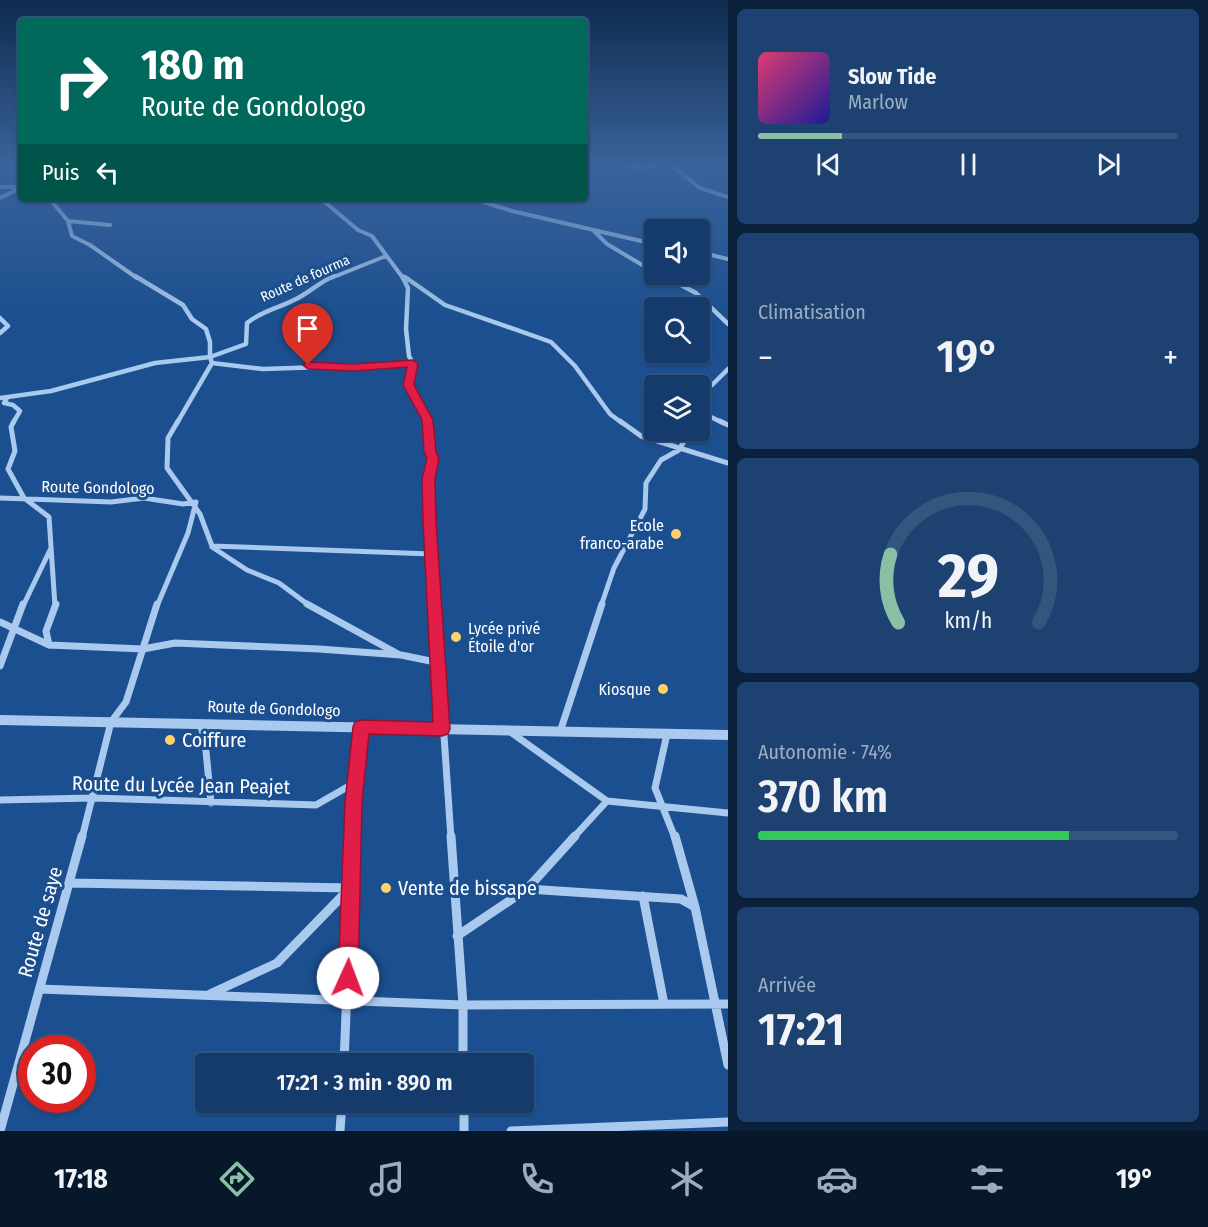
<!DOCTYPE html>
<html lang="fr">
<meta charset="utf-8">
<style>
body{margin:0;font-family:"Fira Sans Condensed",sans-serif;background:#1d4271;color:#f1f3f6;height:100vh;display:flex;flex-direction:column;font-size:22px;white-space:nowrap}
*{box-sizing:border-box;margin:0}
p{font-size:20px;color:#9dadc1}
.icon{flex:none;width:33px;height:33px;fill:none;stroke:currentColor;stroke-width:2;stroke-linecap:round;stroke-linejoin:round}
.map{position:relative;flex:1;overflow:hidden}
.side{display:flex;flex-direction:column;gap:9px;padding:9px;background:#0b203b;width:480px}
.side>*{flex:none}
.banner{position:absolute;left:18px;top:18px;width:570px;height:183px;border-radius:6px;box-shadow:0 2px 4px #0004,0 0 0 2px #33557e;background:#00695c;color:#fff;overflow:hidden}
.fabs{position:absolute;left:644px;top:219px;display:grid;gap:12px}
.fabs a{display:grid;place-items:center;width:66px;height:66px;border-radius:6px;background:#143b6b;box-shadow:0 2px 4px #0004,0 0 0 2px #33557e;font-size:30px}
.speed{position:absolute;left:18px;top:1035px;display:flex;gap:12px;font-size:30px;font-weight:700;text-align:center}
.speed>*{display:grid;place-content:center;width:78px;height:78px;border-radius:50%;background:#143b6b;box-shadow:0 2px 4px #0004,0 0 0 2px #33557e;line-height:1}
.speed .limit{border:9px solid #d22;background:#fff;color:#111}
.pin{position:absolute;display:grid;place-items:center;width:51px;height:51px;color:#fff;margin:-62px -26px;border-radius:50% 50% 50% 0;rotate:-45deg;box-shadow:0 0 6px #0007}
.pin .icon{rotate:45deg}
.me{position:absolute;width:66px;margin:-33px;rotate:2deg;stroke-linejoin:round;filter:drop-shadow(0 0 4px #0008)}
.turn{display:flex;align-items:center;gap:21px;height:126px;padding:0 24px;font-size:27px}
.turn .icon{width:78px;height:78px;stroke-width:2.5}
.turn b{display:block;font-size:42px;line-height:51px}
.then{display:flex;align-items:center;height:57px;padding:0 24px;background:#0003;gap:12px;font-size:22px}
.big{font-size:45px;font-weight:600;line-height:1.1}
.side .card{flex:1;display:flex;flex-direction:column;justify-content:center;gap:9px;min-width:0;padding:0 21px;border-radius:9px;background:#1d4271}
.side .dial{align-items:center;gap:0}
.dial svg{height:156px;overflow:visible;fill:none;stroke:#33557e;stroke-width:7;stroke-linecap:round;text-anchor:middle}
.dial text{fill:#f1f3f6;stroke:none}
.song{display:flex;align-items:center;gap:18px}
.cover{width:72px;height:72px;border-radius:9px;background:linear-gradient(135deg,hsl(340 70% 55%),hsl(240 70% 35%))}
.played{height:6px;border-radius:3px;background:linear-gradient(90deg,#8abfa5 20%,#33557e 20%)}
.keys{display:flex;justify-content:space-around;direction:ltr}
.heat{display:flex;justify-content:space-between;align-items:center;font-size:33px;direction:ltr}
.charge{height:9px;border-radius:4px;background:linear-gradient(90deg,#34c759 74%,#33557e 0)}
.trip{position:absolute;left:195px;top:1053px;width:339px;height:60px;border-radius:6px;background:#143b6b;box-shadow:0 2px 4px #0004,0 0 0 2px #33557e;font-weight:600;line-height:60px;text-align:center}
.tab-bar{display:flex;height:96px;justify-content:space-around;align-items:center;background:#08182b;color:#9dadc1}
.tab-bar .icon{width:42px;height:42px}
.tab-bar .selected{color:#8abfa5}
.tab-bar b{font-size:27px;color:#f1f3f6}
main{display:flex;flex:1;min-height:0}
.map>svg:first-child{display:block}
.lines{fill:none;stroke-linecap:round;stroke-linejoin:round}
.minor-far4{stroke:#a9c9ee;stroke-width:4}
.minor-far3{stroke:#a9c9ee;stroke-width:4.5}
.minor-far2{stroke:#a9c9ee;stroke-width:5}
.minor-far1{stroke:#a9c9ee;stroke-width:7}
.minor{stroke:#a9c9ee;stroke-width:9}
.tertiary{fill:#a9c9ee;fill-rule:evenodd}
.route{fill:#e11d48;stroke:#92132f;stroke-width:1.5}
.poi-dot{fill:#ffd166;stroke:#1b4f8f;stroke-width:2}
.labels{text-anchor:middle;stroke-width:6;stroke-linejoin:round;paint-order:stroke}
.far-street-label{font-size:14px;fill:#fff;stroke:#1b4f8f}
.street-label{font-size:16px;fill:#fff;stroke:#1b4f8f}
.poi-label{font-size:16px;fill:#fff;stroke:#1b4f8f;text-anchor:end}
.near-poi-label{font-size:20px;fill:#fff;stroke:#1b4f8f;text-anchor:start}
.near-street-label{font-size:20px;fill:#fff;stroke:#1b4f8f}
</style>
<main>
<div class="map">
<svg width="728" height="1131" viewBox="0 0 728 1131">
<rect width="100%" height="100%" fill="#1b4f8f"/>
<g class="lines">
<path class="minor-far4" d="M 617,163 L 642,168 L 667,163
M 669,163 L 700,188 L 728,197
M 0,187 L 20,187
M 0,198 L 21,188
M 49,198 L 68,221 L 110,225
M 320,198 L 358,230 L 372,236 L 403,278
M 471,198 L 512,211 L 654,244
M 68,221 L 72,236 L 90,245 L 137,278
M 593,230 L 607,244 L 654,272
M 699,252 L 728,259
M 659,274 L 667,278
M 331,278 L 386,256"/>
<path class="minor-far3" d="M 402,276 L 408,288 L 406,329 L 409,356 L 413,364 L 408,385 L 427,423
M 664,276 L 696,293 L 728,324
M 405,277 L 445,305 L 551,342 L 575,366 L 610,414 L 622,423
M 0,318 L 8,326 L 0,333
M 212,363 L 263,369 L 413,364
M 699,392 L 712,385 L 728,369
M 0,398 L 51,391 L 155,363 L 210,357 L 210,342 L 206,329 L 192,319 L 183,305 L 135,276
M 7,398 L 4,403 L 13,405 L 20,411 L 13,423
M 699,411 L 723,423
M 177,423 L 212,363 L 210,357 L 246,344 L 247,323 C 263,310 280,308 298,298 C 311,291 320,282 334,276"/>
<path class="minor-far2" d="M 14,421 L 11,427 L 15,451 L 8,469 L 24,498 L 49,517 L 55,606
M 178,421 L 168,438 L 167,468 L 200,514 L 212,546 L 432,554
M 427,421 L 433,458 L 429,479 L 429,522 L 435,606
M 620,421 L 641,436 L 728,463
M 720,421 L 728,425
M 0,498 L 111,502 L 144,498 L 183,504 L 196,502
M 212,547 L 247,570 L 279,583 L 310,606
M 23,606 L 51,548
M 157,606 L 188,533 L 196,502
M 601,606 L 614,568 L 645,509 L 646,483 L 661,460 L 679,450 L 687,436 L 686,430"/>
<path class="minor-far1" d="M 56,604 L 46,631 L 49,645 L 143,649 L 175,643 L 319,649 L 401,655 L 440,663
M 307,604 L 398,654
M 435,604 L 451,838
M 0,622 L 49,645
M 0,666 L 23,604
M 200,723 L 205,741 L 211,803
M 509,731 L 607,801 L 728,813
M 560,732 L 602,604
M 667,734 L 655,788 L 675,838
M 0,800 L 93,798 L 316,805 L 356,782
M 82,838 L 111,722 L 126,702 L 157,604
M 353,838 L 361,727
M 573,838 L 607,801"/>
<path class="minor" d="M 451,836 L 463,1005 L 463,1064
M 675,836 L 695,907
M 70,883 L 351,888
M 527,889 L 575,836
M 643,896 L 664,1004
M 457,936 L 527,889 L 681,899 L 695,907 L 728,1065
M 40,989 L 463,1005 L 728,1004
M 210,994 L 277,963 L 350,888
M 344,1064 L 353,836
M 464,1102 L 464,1131
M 0,1131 L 82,836
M 340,1131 L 342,1102
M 511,1131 L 728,1122"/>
<path class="tertiary" d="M 0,715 L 728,730 L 728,740 L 0,725 Z"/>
</g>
<linearGradient id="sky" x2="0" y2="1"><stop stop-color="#0f2b4f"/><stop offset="0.51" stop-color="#39639b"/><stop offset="1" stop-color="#39639b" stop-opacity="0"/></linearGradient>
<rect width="728" height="321" fill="url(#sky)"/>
<path class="route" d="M 413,360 L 418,364 L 414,385 L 433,420 L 436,452 L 439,458 L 435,479 L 436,522 L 450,729 L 448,734 L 442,736 L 369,734 L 362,802 L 358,978 L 355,985 L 348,988 L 341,985 L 338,978 L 345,802 L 353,727 L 355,722 L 361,720 L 433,722 L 423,522 L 422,479 L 427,458 L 424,452 L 422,420 L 403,385 L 407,367 L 354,371 L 308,369 L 303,365 L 308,362 L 354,364 Z"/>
<g class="poi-dot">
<circle cx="676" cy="534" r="6"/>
<circle cx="456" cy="637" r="6"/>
<circle cx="663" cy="689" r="6"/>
<circle cx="170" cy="740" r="6"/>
<circle cx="386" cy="888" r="6"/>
</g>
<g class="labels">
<g class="far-street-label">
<text transform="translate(305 278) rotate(-24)" y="5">Route de fourma</text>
</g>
<g class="street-label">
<text transform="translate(98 487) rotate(1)" y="6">Route Gondologo</text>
<text transform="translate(274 708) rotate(2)" y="6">Route de Gondologo</text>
</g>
<g class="poi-label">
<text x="664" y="531">Ecole<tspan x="664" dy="18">franco-arabe</tspan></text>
<text x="468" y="634" text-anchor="start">Lycée privé<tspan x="468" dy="18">Étoile d'or</tspan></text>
<text x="651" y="695">Kiosque</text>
</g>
<g class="near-poi-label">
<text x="182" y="747">Coiffure</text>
<text x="398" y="895">Vente de bissape</text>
</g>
<g class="near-street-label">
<text transform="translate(181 785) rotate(1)" y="7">Route du Lycée Jean Peajet</text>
<text transform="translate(40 922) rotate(-74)" y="7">Route de saye</text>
</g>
</g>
</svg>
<div class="fabs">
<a><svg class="icon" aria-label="sound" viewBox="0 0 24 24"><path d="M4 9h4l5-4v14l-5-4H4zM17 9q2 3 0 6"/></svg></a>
<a><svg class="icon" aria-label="search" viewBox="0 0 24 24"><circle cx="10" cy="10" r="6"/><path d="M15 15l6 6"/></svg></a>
<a><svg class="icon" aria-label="layers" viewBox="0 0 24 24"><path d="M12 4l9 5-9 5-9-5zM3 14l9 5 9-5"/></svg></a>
</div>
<div class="speed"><div class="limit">30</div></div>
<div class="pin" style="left:308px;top:365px;background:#d93025"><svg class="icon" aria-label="arrive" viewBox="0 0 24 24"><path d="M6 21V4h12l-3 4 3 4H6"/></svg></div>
<svg class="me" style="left:348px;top:978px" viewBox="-20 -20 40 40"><circle r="19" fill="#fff"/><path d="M0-13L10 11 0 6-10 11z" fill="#e11d48"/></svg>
<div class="trip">17:21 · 3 min · 890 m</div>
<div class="banner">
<div class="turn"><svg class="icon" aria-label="right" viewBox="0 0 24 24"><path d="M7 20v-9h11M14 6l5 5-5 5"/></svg><div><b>180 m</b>Route de Gondologo</div></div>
<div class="then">Puis<svg class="icon" aria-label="left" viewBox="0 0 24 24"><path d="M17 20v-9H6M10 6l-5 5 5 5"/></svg></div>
</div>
</div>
<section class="side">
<div class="card">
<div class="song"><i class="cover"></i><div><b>Slow Tide</b><p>Marlow</p></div></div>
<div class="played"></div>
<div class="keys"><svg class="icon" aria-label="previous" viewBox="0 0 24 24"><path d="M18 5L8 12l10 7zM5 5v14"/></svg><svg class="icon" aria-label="pause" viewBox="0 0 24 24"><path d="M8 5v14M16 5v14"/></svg><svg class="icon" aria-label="next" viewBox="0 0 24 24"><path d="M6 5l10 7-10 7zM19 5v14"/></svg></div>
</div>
<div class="card"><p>Climatisation</p>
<div class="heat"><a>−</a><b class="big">19°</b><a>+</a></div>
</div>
<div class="card dial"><svg viewBox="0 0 100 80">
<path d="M14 69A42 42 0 1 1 86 69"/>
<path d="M14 69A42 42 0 0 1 10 34" stroke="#8abfa5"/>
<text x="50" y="56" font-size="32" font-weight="700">29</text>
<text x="50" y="72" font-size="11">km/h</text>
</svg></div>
<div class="card"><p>Autonomie · 74%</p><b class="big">370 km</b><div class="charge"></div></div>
<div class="card"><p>Arrivée</p><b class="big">17:21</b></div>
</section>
</main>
<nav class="tab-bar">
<b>17:18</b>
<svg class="icon selected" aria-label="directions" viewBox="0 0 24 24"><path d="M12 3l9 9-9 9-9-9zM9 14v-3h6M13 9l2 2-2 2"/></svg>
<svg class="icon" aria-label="music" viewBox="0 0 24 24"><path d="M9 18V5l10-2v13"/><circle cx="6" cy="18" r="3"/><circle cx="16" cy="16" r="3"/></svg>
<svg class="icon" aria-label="phone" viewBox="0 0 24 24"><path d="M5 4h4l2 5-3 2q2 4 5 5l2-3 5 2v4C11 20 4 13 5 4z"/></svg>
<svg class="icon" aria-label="climate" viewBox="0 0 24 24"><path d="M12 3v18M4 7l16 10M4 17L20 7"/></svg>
<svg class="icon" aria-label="car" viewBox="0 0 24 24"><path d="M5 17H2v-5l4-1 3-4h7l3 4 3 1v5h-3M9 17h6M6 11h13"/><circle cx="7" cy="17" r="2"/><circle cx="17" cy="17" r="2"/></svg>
<svg class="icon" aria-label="filters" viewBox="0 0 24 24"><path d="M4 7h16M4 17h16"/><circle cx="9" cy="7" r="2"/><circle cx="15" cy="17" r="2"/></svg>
<b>19°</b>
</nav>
